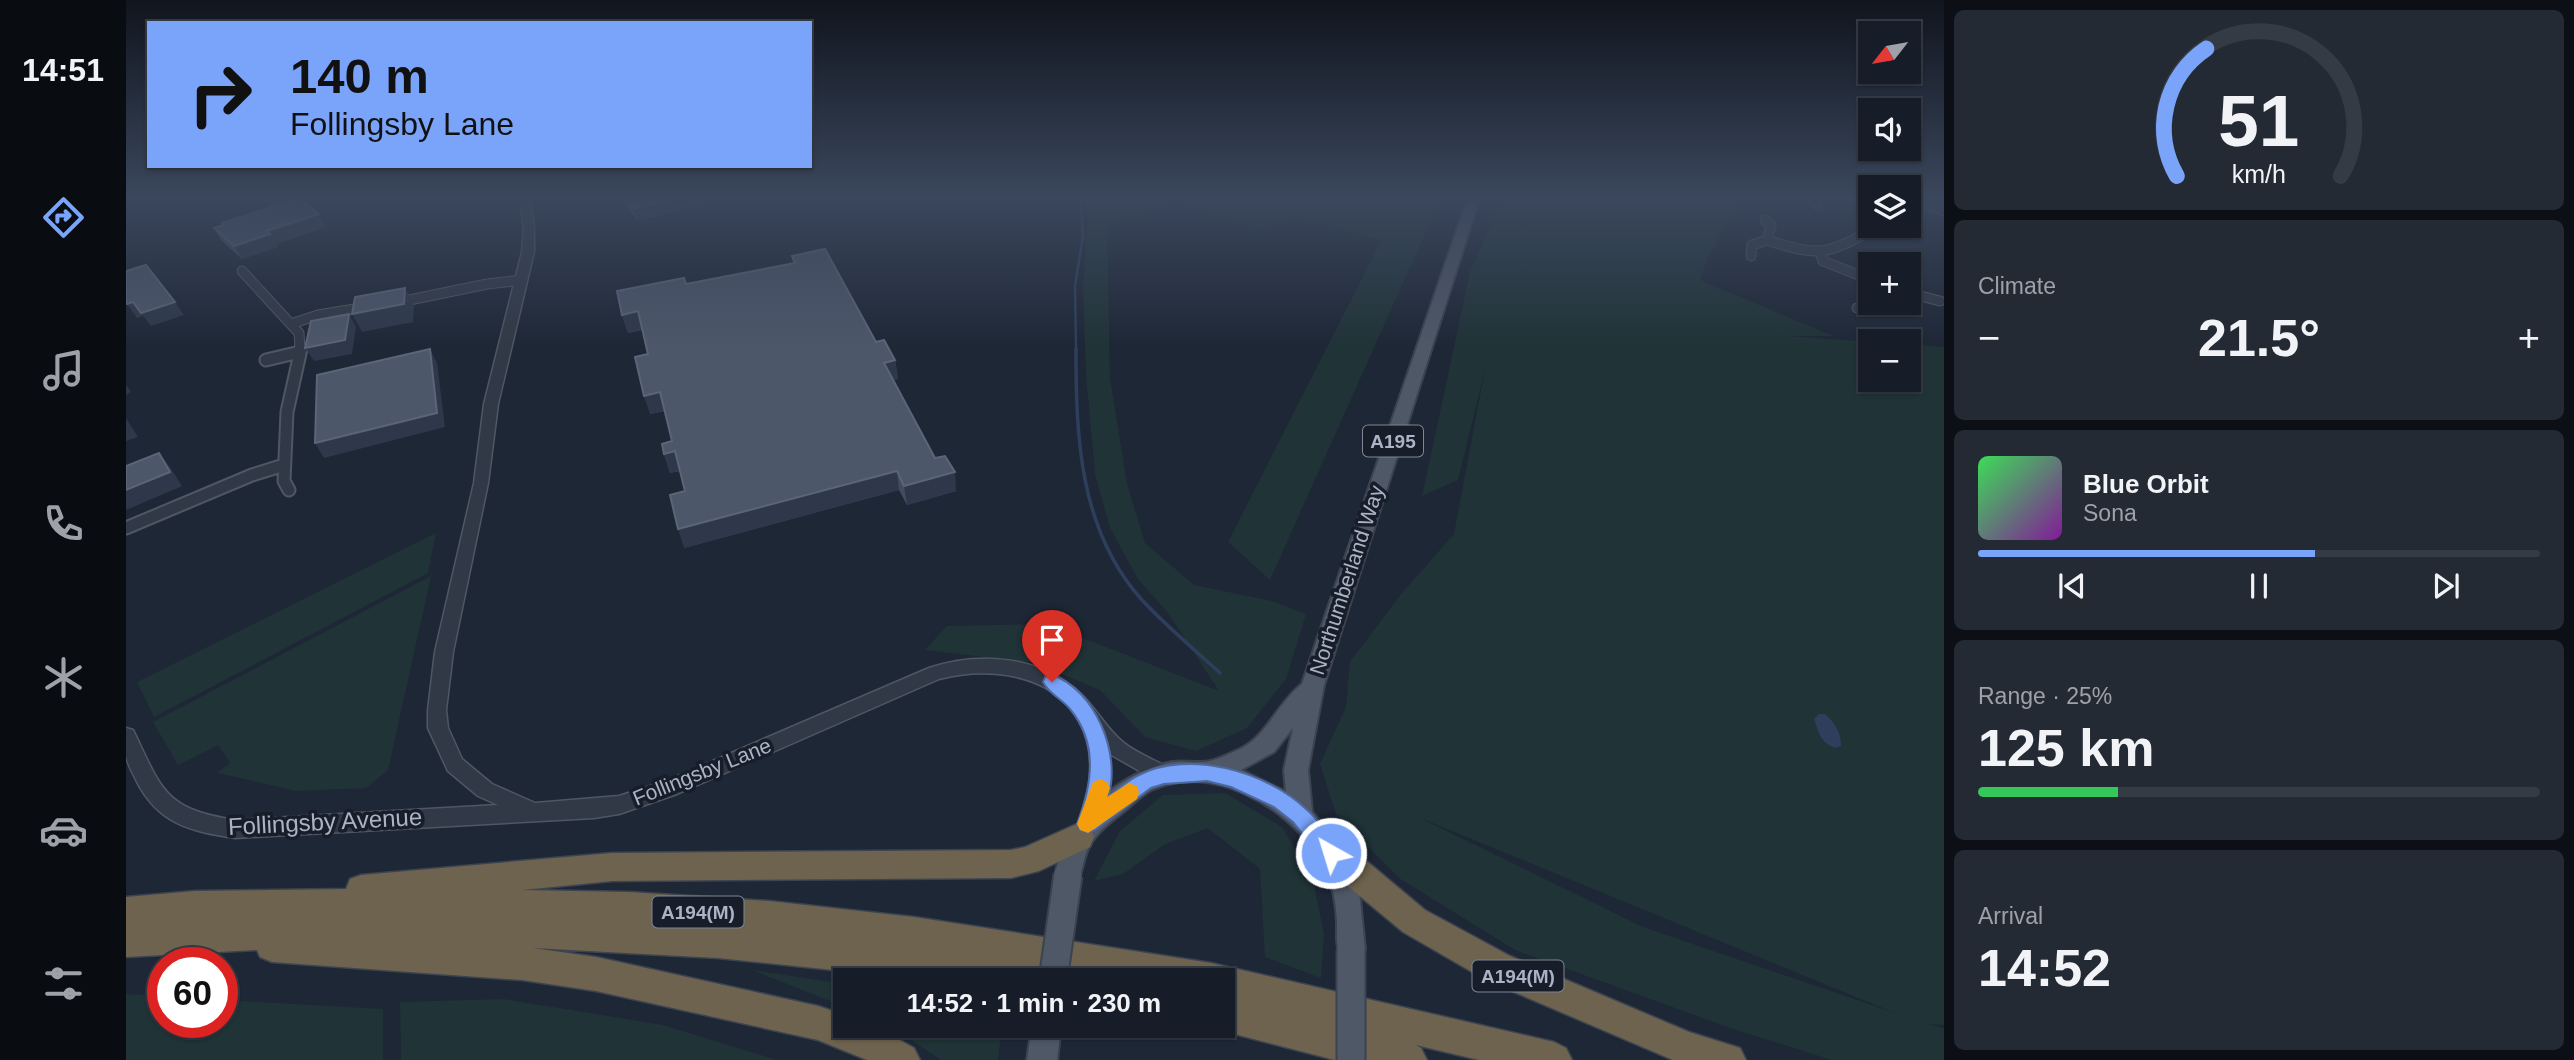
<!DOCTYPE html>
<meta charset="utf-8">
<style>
body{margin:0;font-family:Helvetica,sans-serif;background:#232a34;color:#f1f3f6;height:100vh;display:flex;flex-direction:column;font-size:26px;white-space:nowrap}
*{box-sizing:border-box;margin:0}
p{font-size:23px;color:#9ea2a8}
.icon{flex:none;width:38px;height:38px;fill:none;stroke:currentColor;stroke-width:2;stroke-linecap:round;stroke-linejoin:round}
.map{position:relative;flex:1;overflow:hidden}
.details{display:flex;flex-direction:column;gap:10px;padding:10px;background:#0c1016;width:630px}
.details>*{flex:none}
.top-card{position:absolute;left:21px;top:21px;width:665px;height:147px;border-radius:0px;box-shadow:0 2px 5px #0004,0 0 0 2px #353b45;background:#7aa3fa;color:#111;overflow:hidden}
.needle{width:46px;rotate:239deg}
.tools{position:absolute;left:1732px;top:21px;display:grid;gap:14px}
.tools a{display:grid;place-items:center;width:63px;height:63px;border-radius:0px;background:#161d28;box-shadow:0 2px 5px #0004,0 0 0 2px #353b45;font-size:35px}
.speed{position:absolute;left:21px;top:947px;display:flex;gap:14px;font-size:35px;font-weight:700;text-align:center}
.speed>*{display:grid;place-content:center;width:91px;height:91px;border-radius:50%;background:#161d28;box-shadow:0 2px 5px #0004,0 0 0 2px #353b45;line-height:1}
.speed .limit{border:10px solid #d22;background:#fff;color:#111}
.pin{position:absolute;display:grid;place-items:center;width:60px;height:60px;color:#fff;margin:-72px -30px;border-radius:50% 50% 50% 0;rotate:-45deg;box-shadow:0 0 7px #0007}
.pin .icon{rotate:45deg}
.me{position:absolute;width:77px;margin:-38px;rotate:321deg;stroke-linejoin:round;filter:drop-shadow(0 0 5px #0008)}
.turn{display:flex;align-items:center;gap:24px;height:147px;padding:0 28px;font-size:32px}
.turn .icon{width:91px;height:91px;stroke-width:2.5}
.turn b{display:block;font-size:49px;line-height:60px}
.big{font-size:52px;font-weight:600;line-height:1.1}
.details .card{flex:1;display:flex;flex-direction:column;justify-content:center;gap:10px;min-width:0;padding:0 24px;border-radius:10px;background:#232a34}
.details .dial{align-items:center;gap:0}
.dial svg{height:182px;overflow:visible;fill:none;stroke:#353b45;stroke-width:7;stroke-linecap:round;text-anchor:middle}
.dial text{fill:#f1f3f6;stroke:none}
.song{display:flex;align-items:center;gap:21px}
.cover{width:84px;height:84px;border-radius:10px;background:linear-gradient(135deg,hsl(130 70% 55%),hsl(290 70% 35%))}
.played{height:7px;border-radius:4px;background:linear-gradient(90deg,#7aa3fa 60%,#353b45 60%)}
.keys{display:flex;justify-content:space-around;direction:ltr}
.heat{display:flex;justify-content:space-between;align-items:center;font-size:38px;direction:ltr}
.charge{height:10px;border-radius:5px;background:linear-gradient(90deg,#34c759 25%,#353b45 0)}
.trip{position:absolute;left:707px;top:968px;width:402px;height:70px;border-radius:0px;background:#161d28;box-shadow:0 2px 5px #0004,0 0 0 2px #353b45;font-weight:600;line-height:70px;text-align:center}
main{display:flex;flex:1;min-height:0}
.tabs{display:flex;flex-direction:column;width:126px;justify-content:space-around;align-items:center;background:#090c10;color:#9ea2a8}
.tabs .icon{width:49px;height:49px}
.tabs .selected{color:#7aa3fa}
.tabs b{font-size:32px;color:#f1f3f6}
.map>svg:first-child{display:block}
.green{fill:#203337;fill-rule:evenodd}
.water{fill:#2f3e5c}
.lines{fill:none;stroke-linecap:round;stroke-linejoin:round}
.stream-far1{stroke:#2f3e5c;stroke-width:2.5}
.stream{stroke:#2f3e5c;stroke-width:3.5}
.minor-far1-casing{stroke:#4f5665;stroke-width:11}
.minor-casing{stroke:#4f5665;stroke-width:15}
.tertiary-casing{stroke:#4f5665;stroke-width:3}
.primary-casing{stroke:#3b4250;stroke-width:4}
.motorway-casing{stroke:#3c4351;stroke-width:3}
.minor-far1{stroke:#323946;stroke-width:9}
.minor{stroke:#323946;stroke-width:11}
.tertiary{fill:#323946;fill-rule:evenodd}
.primary{fill:#4f5867;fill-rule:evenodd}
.motorway{fill:#6d634e;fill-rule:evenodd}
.primary-bridge-casing{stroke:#3b4250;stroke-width:31;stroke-linecap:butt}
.primary-bridge{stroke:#4f5867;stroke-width:27}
.wall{fill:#424c5f}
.shaded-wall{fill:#2f384a}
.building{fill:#4d576a;stroke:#5c6578;stroke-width:2}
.route{fill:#7aa3fa;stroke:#4f6aa2;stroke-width:2}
.slow{fill:#f59e0b}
.labels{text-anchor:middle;stroke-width:7;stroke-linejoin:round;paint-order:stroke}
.shield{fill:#171e2a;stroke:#7f8696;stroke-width:2}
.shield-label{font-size:19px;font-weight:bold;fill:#abb3c4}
.street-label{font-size:21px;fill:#abb3c4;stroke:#171e2a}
.near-street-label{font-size:24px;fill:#abb3c4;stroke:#171e2a}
</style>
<main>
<nav class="tabs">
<b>14:51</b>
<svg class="icon selected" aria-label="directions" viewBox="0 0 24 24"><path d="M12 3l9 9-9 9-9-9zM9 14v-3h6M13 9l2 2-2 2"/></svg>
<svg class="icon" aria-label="music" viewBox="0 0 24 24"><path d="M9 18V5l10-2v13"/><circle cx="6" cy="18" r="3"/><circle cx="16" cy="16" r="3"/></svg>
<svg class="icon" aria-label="phone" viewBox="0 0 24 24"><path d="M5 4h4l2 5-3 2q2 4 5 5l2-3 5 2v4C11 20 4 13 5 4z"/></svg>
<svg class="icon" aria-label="climate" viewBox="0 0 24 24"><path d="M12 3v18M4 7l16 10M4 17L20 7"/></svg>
<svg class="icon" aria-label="car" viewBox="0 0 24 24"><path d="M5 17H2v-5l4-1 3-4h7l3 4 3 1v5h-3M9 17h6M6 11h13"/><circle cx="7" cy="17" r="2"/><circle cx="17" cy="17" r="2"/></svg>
<svg class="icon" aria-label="filters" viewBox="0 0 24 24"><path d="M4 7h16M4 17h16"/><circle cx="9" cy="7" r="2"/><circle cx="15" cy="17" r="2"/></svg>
</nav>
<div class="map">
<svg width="1818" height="1060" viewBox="0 0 1818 1060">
<rect width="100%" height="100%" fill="#1e2736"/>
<path class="green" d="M 958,198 L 1315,198 L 1144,580 L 1102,542 L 1255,241 L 1173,216 L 1133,228 L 1053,203 L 981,222 L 984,378 L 1001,484 L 1019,543 L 1068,585 L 1146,601 L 1180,614 L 1160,679 L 1121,728 L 1070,751 L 1019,737 L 974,690 L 910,663 L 799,650 L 821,626 L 921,624 L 1093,691 L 1042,613 L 1012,579 L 984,528 L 969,474 L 960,375 L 957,288 L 962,220 Z
M 1378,198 L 1614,198 L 1581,259 L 1574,280 L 1707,336 L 1663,336 L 1745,342 L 1745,380 L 1783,380 L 1783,344 L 1818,347 L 1818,1025 L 1801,1024 L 1818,1028 L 1818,1060 L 1706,1060 L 1607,1029 L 1389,950 L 1273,878 L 1210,814 L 1194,764 L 1220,707 L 1224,662 L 1276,593 L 1328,534 L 1359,369 L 1332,480 L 1296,496 L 1344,272 ZM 1292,817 L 1774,1015 L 1775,1015 L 1517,927 Z
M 310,533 L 302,573 L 28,717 L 11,682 Z
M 305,576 L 262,770 L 240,788 L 171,791 L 91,773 L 104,763 L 92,745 L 52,765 L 27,722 Z
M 1099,793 L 1156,827 L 1186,876 L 1198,934 L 1195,978 L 1139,957 L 1134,869 L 1082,828 L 1039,844 L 997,874 L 968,881 L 994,831 L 1037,795 Z
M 626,970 L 719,984 L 719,1007 Z
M 0,994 L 37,996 L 37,1022 L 96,1022 L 96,1000 L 257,1009 L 257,1060 L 0,1060 Z
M 378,999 L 537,1025 L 651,1060 L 275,1060 L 274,1002 Z
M 765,1026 L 876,1026 L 872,1060 L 815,1060 Z"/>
<path class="water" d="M 1693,714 L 1699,714 C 1709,723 1715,732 1715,746 L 1709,748 C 1694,742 1693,733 1688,719 Z"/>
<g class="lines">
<path class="stream-far1" d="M 950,350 L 949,286 L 957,236 L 954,198"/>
<path class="stream" d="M 950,349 C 950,437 953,530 1016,600 C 1040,626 1068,649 1094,673"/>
<defs>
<path id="minor-far1" d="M 1686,198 L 1691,205
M 1783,204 L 1805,206 L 1818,211
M 1639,220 L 1645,225 L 1641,240 C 1695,258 1704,254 1752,226
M 1695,255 L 1697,261 L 1745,280
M 1625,256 L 1626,245 L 1641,240
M 116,271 L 173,333 L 174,350
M 1783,293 L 1814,301
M 269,303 L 361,284 L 396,280
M 1731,308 L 1754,307 L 1760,303
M 165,324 L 192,315 L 241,307"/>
<path id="minor" d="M 140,360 L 174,352
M 163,490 L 158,481 L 161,412 L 175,349
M 0,528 L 126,475 L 158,465"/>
<path id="tertiary" d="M 394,198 L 404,198 L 408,229 L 408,252 L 372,404 L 362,483 L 327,652 L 320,710 L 322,728 L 336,759 L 366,784 L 409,803 L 493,796 L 540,781 L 803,668 C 854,651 914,656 955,694 C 971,709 980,729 998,743 C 1012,754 1029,760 1045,769 L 1048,775 L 1045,781 L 1038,784 L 1031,781 L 982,753 C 986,780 981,806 969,831 L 962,833 L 955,831 L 952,824 C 957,809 963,793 964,777 C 970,688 888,660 813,679 L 551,794 L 493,814 L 468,818 L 109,838 C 64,831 32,824 10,780 C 7,773 1,764 0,755 C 0,746 0,737 0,728 L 7,730 C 36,790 38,809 109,820 L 372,805 L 352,796 L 322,771 L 302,728 L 302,710 L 309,652 L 348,483 L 358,404 L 396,252 L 398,229 Z"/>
<path id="primary" d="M 1344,198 L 1356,198 L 1351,206 L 1198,685 L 1182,770 L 1186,812 L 1209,838 L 1223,862 L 1233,890 L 1239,949 L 1235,959 L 1225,963 L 1215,959 C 1210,947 1211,935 1211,922 C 1210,898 1205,876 1192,856 C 1159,805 1085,762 1025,790 C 1014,796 1005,806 996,813 C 984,822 973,831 965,843 C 957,856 957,871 951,884 L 942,887 L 933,884 L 929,875 C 941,819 990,774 1046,762 C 1058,760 1072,764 1084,761 C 1093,759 1105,753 1114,749 C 1142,735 1152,702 1176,684 L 1339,206 ZM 1167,728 L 1158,770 L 1160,792 L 1115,770 L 1148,752 Z
M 906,1026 L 935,1026 L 931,1060 L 901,1060 Z"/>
<path id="motorway" d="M 953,823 L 964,827 L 968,837 L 964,847 L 913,871 L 885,878 L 486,881 L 397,890 L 503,892 L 643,901 L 788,917 L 1085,963 L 1428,1042 L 1440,1048 L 1446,1060 L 1353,1060 L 1290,1045 L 1295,1048 L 1301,1060 L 1209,1060 L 1085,1028 L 1084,1026 L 1097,1026 L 1097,980 L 981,980 L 925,971 L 929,980 L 803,980 L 592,958 L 407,948 L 470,957 L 692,1006 L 719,1015 L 719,1026 L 752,1028 L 788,1048 L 794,1060 L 741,1060 L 692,1040 L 470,991 L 396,980 L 146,962 L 134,957 L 131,950 L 0,957 L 0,897 L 69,891 L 220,889 L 224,879 L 235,875 L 486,853 L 885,850 L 899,847 Z
M 1205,839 L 1237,858 L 1299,910 L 1384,956 L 1563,1032 L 1614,1048 L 1620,1060 L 1547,1060 L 1360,980 L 1277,932 L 1194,863 L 1190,853 L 1194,843 Z"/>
</defs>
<use href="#minor-far1" class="minor-far1-casing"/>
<use href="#minor" class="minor-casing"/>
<use href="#tertiary" class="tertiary-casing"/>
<use href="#primary" class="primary-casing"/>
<use href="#motorway" class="motorway-casing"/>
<use href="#minor-far1" class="minor-far1"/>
<use href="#minor" class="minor"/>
<use href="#tertiary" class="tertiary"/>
<use href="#primary" class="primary"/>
<use href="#motorway" class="motorway"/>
<defs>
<path id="primary-bridge" d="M 1225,949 L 1225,1060
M 927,980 L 942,875"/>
</defs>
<use href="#primary-bridge" class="primary-bridge-casing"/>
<use href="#primary-bridge" class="primary-bridge"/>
</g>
<path class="wall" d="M 493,198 L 598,198 L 512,221 Z
M 96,223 L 200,227 L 150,244 L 152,247 L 116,259 L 96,241 L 88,228 L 97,225 Z
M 666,256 L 769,360 L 772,379 L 767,380 L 809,458 L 830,491 L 781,505 L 773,490 L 558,548 L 559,491 L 554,471 L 544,473 L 538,454 L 546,441 L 539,411 L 524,414 L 522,354 L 516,330 L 502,333 L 496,315 L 560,284 L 667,263 Z"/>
<path class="shaded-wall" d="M 548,198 L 598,198 L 512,221 L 508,209 Z
M 193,214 L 200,227 L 150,244 L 152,247 L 116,259 L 108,246 L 141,231 Z
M 279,288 L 288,306 L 287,322 L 236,332 L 226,314 Z
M 7,302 L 17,316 L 11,318 L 1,304 Z
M 49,302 L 58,315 L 25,326 L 15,313 Z
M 512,311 L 518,329 L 502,333 L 496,315 Z
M 223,314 L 230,327 L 226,354 L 188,361 L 179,348 Z
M 304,349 L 311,363 L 319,427 L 198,458 L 189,443 Z
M 769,360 L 772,379 L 760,381 L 758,363 Z
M 0,385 L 5,392 L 0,395 Z
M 534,392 L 540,411 L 524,414 L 518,396 Z
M 0,418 L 12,437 L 0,441 Z
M 549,451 L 556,470 L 544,473 L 538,454 Z
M 33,453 L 44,467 L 56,486 L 0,510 L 0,490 Z
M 771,471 L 773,490 L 558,548 L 552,529 Z
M 829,472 L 830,491 L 781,505 L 778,486 Z"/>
<path class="building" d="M 173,198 L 193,214 L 141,231 L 144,234 L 108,246 L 88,228 L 98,225 L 96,223 Z
M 499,198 L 548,198 L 508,209 Z
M 699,249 L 750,342 L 758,340 L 769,360 L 758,363 L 809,458 L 819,456 L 829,472 L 778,486 L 771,471 L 552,529 L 544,495 L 559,491 L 549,451 L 538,454 L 536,444 L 546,441 L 534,392 L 518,396 L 509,357 L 522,354 L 512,311 L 496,315 L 491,291 L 558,278 L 560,284 L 669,263 L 666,256 Z
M 20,265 L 49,302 L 15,313 L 7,302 L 1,304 L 0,302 L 0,271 Z
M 279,288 L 278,304 L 226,314 L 229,297 Z
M 223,314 L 219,340 L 179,348 L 185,321 Z
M 304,349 L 311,413 L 189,443 L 191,375 Z
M 33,453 L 44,472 L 0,490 L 0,466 Z"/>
<linearGradient id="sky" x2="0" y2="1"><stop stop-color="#10151e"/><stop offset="0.57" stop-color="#3b475d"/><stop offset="1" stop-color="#3b475d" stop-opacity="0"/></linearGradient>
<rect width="1818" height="347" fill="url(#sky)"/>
<path class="route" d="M 926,675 C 969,689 996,755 982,797 C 991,790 1002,780 1013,775 C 1063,749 1141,772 1180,809 C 1192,819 1202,834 1212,846 L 1215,853 L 1212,860 L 1205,863 L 1197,860 L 1167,822 L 1148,807 L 1105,787 L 1081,781 L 1038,784 L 1025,788 L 969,830 L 962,833 L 954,830 L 951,824 C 966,784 973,744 944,709 C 936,699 923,694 917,682 L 919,677 Z"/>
<path class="slow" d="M 974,779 L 981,782 L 984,788 L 981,797 L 1003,783 L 1011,786 L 1013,792 L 1011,799 L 962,833 L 954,830 L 951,824 L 967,782 Z"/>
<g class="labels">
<g class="shield">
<rect x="1237" y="425.5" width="60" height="31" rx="5"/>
<rect x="526.5" y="896.5" width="91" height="31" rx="5"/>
<rect x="1346.5" y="960.5" width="91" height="31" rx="5"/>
</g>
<g class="shield-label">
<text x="1267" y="448">A195</text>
<text x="572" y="919">A194(M)</text>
<text x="1392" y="983">A194(M)</text>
</g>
<g class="street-label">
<text transform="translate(1221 580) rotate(-72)" y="7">Northumberland Way</text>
<text transform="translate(576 772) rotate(-22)" y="7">Follingsby Lane</text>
</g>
<g class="near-street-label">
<text transform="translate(199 822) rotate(-3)" y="8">Follingsby Avenue</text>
</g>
</g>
</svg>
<div class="tools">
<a><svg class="needle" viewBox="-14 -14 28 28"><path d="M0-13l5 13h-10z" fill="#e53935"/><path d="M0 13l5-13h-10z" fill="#9ea2a8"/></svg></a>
<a><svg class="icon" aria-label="sound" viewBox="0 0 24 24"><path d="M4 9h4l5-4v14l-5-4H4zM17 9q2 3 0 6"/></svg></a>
<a><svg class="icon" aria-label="layers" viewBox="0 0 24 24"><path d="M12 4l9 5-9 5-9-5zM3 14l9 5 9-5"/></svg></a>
<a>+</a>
<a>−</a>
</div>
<div class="speed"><div class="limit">60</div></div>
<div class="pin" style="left:926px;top:682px;background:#d93025"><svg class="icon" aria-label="arrive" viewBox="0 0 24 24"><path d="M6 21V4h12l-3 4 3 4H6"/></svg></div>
<svg class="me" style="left:1205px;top:853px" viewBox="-20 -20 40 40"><circle r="17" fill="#7aa3fa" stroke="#fff" stroke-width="3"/><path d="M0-11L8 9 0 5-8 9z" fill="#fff"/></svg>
<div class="trip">14:52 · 1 min · 230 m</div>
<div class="top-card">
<div class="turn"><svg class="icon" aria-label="right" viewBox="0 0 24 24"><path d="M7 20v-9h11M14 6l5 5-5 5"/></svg><div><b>140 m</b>Follingsby Lane</div></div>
</div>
</div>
<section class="details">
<div class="card dial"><svg viewBox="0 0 100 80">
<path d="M14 69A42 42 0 1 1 86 69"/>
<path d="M14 69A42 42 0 0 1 27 13" stroke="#7aa3fa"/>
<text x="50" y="56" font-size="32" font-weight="700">51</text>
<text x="50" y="72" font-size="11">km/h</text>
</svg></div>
<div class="card"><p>Climate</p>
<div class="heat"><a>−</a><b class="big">21.5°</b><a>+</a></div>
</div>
<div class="card">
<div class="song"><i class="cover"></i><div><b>Blue Orbit</b><p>Sona</p></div></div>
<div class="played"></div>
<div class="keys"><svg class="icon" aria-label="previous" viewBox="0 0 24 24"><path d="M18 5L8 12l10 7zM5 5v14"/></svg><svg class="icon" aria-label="pause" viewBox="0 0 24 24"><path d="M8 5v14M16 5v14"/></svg><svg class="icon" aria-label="next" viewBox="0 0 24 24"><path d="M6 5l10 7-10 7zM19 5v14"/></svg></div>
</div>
<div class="card"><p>Range · 25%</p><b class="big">125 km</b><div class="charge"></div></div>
<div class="card"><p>Arrival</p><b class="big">14:52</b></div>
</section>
</main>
